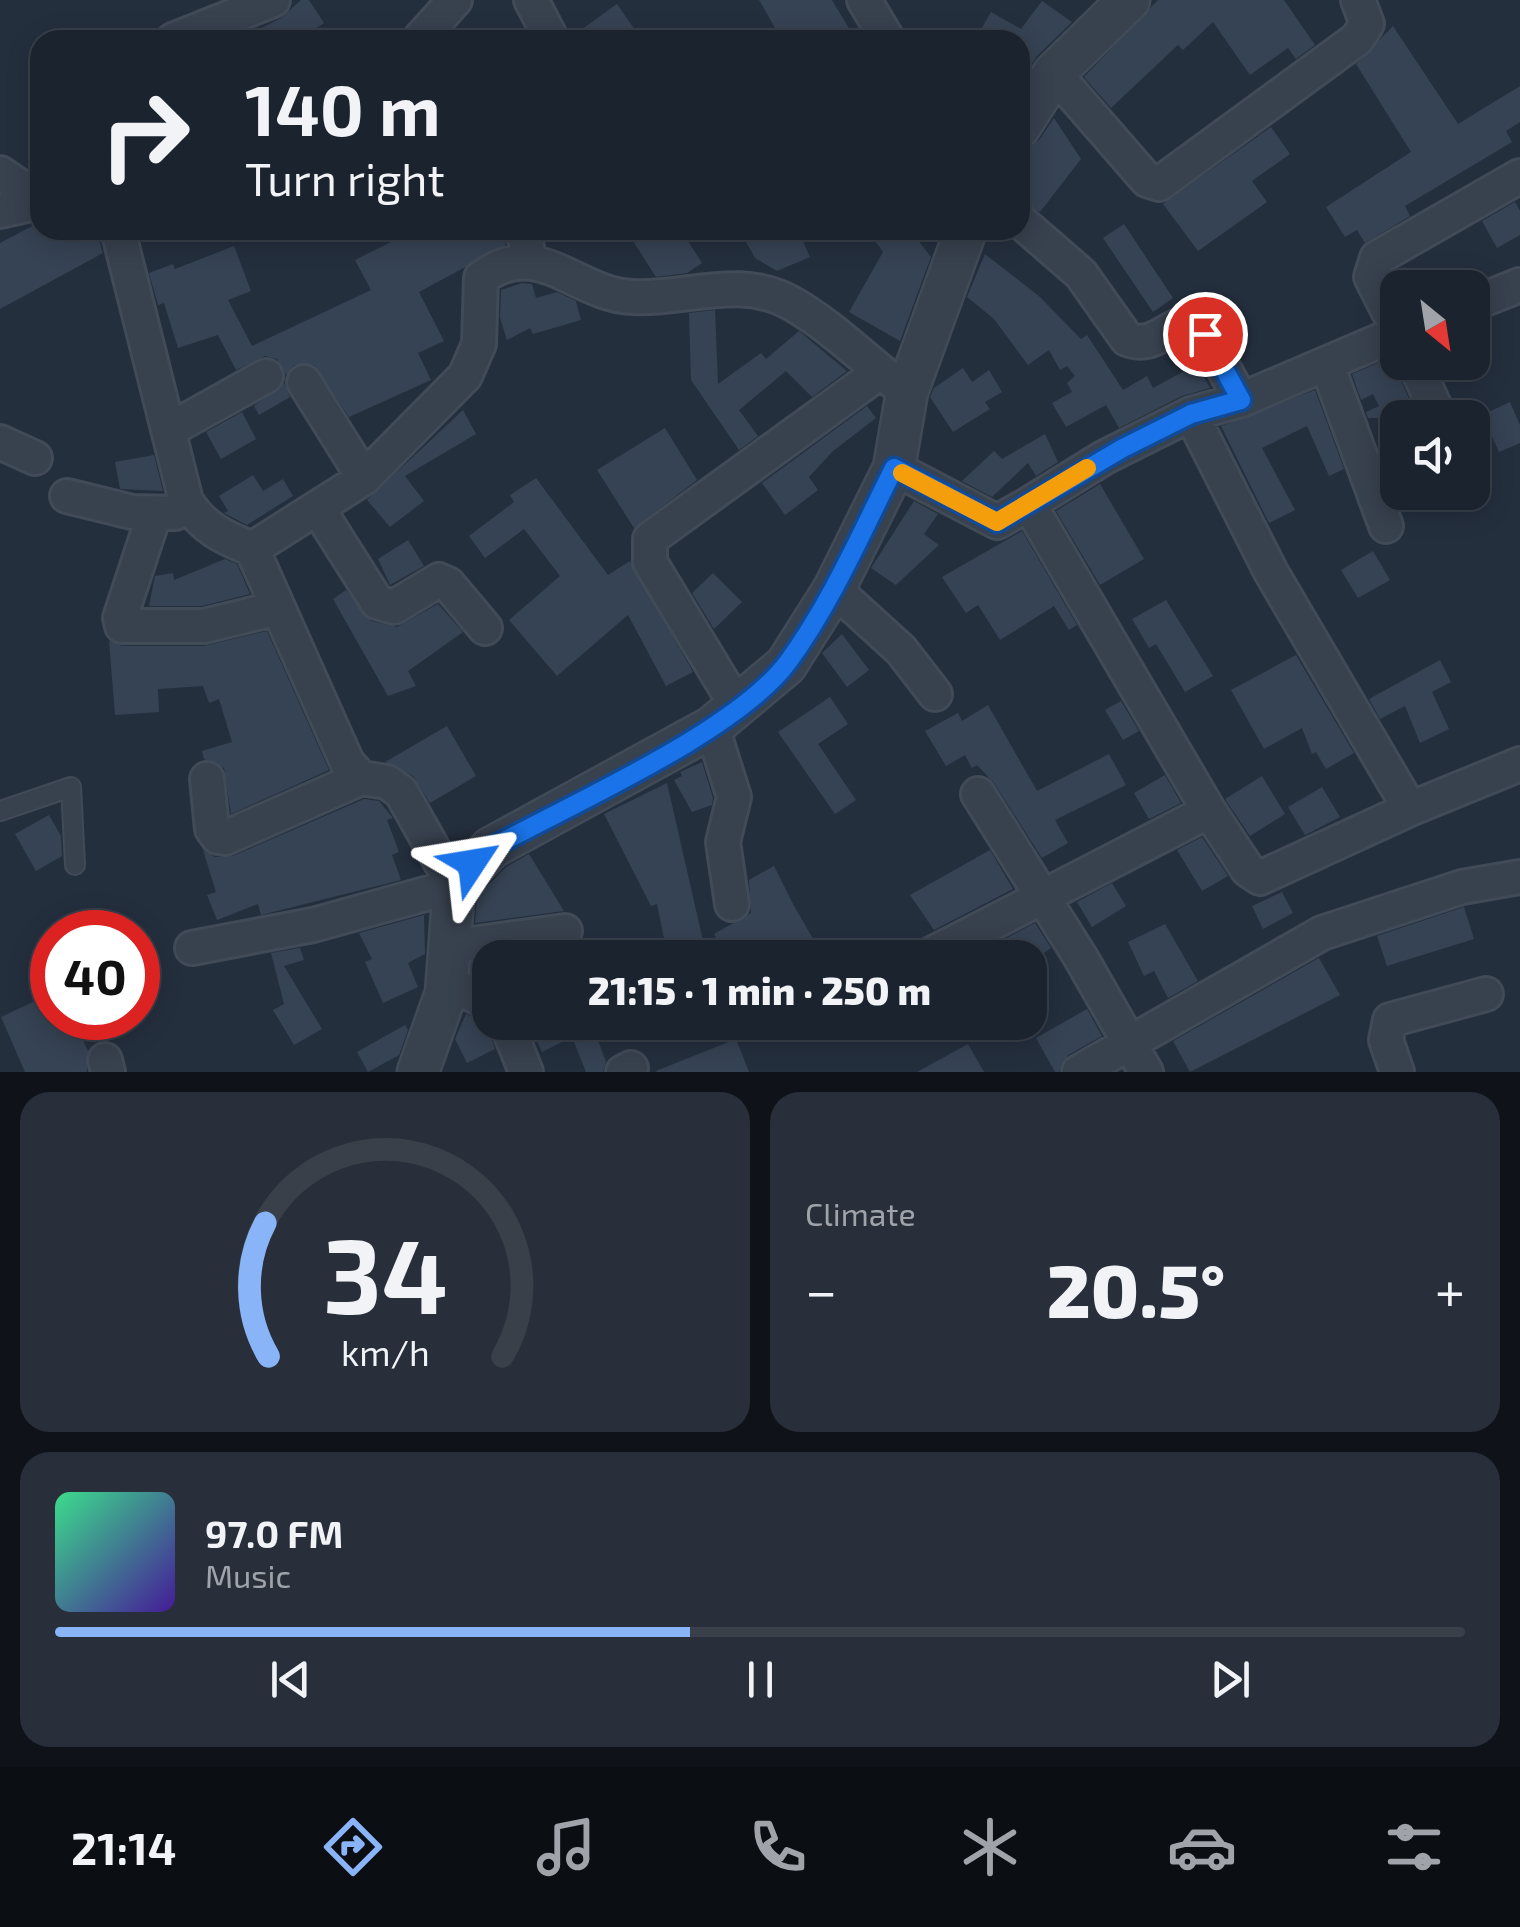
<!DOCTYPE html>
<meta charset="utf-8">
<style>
body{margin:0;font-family:"Exo 2",sans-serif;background:#282f3a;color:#f1f3f6;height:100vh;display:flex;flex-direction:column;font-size:38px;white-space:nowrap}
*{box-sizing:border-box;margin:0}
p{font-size:32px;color:#a0a4aa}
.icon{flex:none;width:55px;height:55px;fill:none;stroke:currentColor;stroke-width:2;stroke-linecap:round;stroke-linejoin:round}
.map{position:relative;height:1072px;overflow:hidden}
.details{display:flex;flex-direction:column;gap:20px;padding:20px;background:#0f1319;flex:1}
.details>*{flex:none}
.banner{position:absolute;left:30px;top:30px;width:1000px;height:210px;border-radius:30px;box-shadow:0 5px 25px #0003,0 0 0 2px #39404a;background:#1b232e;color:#f1f3f6;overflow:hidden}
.needle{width:65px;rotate:150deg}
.tools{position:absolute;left:1380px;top:270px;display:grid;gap:20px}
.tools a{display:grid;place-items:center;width:110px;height:110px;border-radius:20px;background:#1b232e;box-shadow:0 5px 25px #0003,0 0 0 2px #39404a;font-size:50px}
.speed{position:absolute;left:30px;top:910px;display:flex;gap:20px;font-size:50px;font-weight:700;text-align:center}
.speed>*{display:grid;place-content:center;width:130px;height:130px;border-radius:50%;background:#1b232e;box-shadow:0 5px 25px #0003,0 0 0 2px #39404a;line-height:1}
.speed .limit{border:15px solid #d22;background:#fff;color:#111}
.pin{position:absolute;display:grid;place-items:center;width:85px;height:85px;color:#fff;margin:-42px;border:5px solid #fff;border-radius:50%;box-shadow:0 2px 10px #0007}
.me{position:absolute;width:110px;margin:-55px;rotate:57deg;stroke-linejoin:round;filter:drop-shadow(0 0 8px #0008)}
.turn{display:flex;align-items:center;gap:35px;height:210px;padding:0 50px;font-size:45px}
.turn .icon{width:130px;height:130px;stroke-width:2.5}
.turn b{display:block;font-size:70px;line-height:85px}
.big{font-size:75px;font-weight:800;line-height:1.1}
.details .card{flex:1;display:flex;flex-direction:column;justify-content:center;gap:15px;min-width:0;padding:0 35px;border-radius:30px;background:#282f3a}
.details .dial{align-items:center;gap:0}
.dial svg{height:260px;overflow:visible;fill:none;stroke:#39404a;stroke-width:7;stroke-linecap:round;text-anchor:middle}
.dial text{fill:#f1f3f6;stroke:none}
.song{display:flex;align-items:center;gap:30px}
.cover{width:120px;height:120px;border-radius:15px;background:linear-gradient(135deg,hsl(150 70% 55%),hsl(260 70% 35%))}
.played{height:10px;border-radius:5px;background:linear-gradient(90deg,#8ab4f8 45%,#39404a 45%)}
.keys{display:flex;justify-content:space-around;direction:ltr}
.heat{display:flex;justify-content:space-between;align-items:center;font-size:55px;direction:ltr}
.details .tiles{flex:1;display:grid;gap:20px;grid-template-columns:1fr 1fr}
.card:last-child{grid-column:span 2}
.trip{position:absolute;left:472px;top:940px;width:575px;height:100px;border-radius:30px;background:#1b232e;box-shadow:0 5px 25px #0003,0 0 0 2px #39404a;font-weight:800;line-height:100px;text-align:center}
.dock{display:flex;height:160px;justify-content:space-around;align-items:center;background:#0b0e12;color:#a0a4aa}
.dock .icon{width:70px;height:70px}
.dock .current{color:#8ab4f8}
.dock b{font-size:45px;color:#f1f3f6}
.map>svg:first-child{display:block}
.building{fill:#364354}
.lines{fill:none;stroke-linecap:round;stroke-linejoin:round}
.service-casing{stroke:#414a57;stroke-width:22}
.minor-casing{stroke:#414a57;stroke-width:38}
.tertiary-casing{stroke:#414a57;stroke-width:45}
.service{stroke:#38414e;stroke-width:18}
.minor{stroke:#38414e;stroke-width:32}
.tertiary{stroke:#38414e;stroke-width:40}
.route-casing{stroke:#114b97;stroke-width:25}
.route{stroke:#1a73e8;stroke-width:18}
.slow{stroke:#f59e0b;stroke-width:18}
</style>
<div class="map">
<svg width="1520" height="1072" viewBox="0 0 1520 1072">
<rect width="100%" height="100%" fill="#242f3e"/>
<path class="building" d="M 301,0 L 309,0 L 324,23 L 298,40 L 238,40 L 281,18 Z
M 759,0 L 832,0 L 856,40 L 782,40 Z
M 1158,0 L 1284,0 L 1315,45 L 1296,59 L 1288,48 L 1250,75 L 1213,22 L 1183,50 L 1178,45 L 1111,108 L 1084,77 Z
M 1042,1 L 1072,22 L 1037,56 L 1020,82 L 1020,40 L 975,40 L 991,12 L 1021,29 Z
M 617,4 L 642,40 L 572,40 L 571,37 Z
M 1393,26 L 1458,124 L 1520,86 L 1520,122 L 1506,131 L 1512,142 L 1405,206 L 1410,216 L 1365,243 L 1357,230 L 1345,237 L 1326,207 L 1411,152 L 1356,64 Z
M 1054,118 L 1081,159 L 1040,212 L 1020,202 L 1020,150 L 1039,140 Z
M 1271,127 L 1290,154 L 1252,181 L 1267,202 L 1198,251 L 1163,204 Z
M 1515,202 L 1520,211 L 1520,235 L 1497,248 L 1482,221 Z
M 40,222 L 40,230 L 96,230 L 103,253 L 0,309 L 0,243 Z
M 1124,224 L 1173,298 L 1153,312 L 1103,238 Z
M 387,230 L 504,230 L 506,245 L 419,292 L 444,341 L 418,353 L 431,380 L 349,417 L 314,365 L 294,365 L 286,375 L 277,359 L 265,356 L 236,370 L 218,335 L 178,348 L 164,303 L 158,305 L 149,273 L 173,264 L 175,269 L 234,246 L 251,291 L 228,300 L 252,346 L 371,290 L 355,260 L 393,241 Z
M 626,230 L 681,230 L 702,263 L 687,273 L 656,277 Z
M 763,230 L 798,230 L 810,257 L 777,271 L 755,258 L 745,240 Z
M 867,230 L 910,230 L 931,257 L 900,341 L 849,312 L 883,252 Z
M 985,254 L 1040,297 L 1081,339 L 1087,335 L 1123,390 L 1147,376 L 1153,388 L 1197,364 L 1210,388 L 1182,396 L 1119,428 L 1106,405 L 1066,427 L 1052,403 L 1072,392 L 1067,383 L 1075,376 L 1067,366 L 1060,370 L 1049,350 L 1028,365 L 994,319 L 967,297 Z
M 522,283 L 532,284 L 536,298 L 557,292 L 576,301 L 581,320 L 533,334 L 530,328 L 507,340 L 500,318 L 501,290 Z
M 715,310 L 718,384 L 761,353 L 766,359 L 799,331 L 847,371 L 812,397 L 786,371 L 739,410 L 758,436 L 739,450 L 691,380 L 689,313 Z
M 1392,357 L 1396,370 L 1418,418 L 1368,418 L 1366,412 L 1379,406 L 1373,394 L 1361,400 L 1352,374 Z
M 963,368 L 972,382 L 989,370 L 1002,392 L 985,402 L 990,409 L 953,432 L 930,397 L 934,388 Z
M 284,383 L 290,397 L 259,415 L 254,406 Z
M 1315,390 L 1344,469 L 1329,476 L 1307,426 L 1262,448 L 1295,510 L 1269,523 L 1221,426 Z
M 1510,402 L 1520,425 L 1520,443 L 1499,452 L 1482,415 Z
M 867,406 L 876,418 L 833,451 L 809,477 L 818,490 L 785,515 L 762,483 Z
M 463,410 L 476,434 L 405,476 L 424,501 L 390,527 L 367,500 Z
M 242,412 L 256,439 L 221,459 L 206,432 Z
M 665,428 L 697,480 L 634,528 L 597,470 Z
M 1045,434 L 1058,462 L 1036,476 L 1028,463 L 992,497 L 962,481 L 994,451 L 1002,459 Z
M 154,455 L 163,491 L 120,489 L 115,462 Z
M 253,475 L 263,491 L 283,479 L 293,496 L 247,525 L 224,513 L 228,511 L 219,496 Z
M 536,478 L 608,575 L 630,561 L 693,672 L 666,686 L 628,615 L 557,676 L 509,620 L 560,576 L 524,529 L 485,558 L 469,536 L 514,502 L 510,495 Z
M 1100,484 L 1144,559 L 1100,585 L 1056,511 Z
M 914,501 L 938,514 L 924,534 L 939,545 L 896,585 L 871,568 Z
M 1022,531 L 1077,625 L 1069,630 L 1054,606 L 1000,640 L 978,605 L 966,613 L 942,577 Z
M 408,540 L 424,566 L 390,585 L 378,559 Z
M 1373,551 L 1390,580 L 1358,598 L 1341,570 Z
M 225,559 L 237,564 L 250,594 L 202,606 L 149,606 L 155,576 L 173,573 L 174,580 Z
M 713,573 L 742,602 L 714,629 L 692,593 Z
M 346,590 L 371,621 L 397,627 L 438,604 L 463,632 L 408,671 L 416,686 L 388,696 L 333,599 Z
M 1166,600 L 1213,676 L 1185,692 L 1156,644 L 1149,648 L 1132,619 Z
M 267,631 L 329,770 L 231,814 L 224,768 L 204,759 L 202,751 L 232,742 L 219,699 L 209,703 L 203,686 L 158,689 L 159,712 L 115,715 L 109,641 L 122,646 L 204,646 Z
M 842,634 L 869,670 L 847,687 L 822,653 Z
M 1296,655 L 1354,753 L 1326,769 L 1316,752 L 1312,754 L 1302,728 L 1264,749 L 1231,690 Z
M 1440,660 L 1451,682 L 1432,692 L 1449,729 L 1420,743 L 1405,706 L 1380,719 L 1369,699 Z
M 830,697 L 848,724 L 818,744 L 856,800 L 835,814 L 778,732 Z
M 1121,701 L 1139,731 L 1123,740 L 1105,710 Z
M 988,705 L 1037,791 L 1109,754 L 1126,785 L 1055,820 L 1068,843 L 1042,858 L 994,783 L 977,765 L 972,768 L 965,755 L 946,766 L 925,731 L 958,713 L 962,721 Z
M 447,726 L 476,776 L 430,803 L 413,776 L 385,762 Z
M 702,762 L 713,798 L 712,805 L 692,812 L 674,780 L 682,776 L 680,772 Z
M 1165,775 L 1181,803 L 1149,819 L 1134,793 Z
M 1262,776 L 1285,814 L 1250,836 L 1225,799 Z
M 667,783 L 704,945 L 667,953 L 657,904 L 651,906 L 604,814 Z
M 1322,787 L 1340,817 L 1305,835 L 1288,807 Z
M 364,799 L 379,801 L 393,818 L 387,820 L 399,852 L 392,855 L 401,880 L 261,915 L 258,904 L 217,920 L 207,895 L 216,892 L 203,850 L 215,857 L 233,856 Z
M 49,815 L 61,836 L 62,856 L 36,871 L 15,834 Z
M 1202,837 L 1228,876 L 1202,891 L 1177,850 Z
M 990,850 L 1013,889 L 934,930 L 910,895 Z
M 529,854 L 564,911 L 475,923 L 477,896 L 506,867 Z
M 774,866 L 793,904 L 824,958 L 727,958 L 714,934 L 751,913 L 749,880 Z
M 1112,883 L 1126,906 L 1092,927 L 1077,902 Z
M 1282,892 L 1293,913 L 1263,929 L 1252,906 Z
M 1464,907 L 1474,939 L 1387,966 L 1377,936 Z
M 424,915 L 425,954 L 408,963 L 418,987 L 383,1003 L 365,962 L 372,959 L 359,933 Z
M 1035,923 L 1051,948 L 1037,958 L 969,958 Z
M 1165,924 L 1198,981 L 1168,998 L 1154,971 L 1144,976 L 1128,942 Z
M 300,948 L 304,960 L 284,966 L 322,1029 L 294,1045 L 273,1010 L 284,1004 L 271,953 Z
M 1319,958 L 1340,995 L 1190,1072 L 1173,1041 Z
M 52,993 L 52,1018 L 73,1018 L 88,1051 L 87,1072 L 25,1072 L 1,1017 Z
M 1087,1009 L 1102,1036 L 1068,1055 L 1059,1072 L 1055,1072 L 1036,1038 Z
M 466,1014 L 487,1023 L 495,1049 L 467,1063 L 455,1039 Z
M 528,1022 L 601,1022 L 593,1027 L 606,1062 L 603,1072 L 586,1072 L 572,1037 L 542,1052 Z
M 405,1025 L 408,1030 L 399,1055 L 368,1072 L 357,1052 Z
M 736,1039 L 749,1072 L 657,1072 L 656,1071 Z
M 968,1044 L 984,1072 L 917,1072 Z"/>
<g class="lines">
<defs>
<path id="service" d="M 0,811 L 71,787 L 75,865"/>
<path id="minor" d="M 531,0 L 552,40
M 864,0 L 888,40
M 173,40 L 273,0
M 419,40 L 455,0
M 1054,73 L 1147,180 L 1159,184 L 1357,39 L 1367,24 L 1358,0
M 0,173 L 40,200
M 0,211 L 40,202
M 1020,221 L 1081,274 L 1127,339 C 1154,350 1168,324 1193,322 L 1205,334 L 1241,400
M 118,230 L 186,501 C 203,528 223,537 252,549 L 347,762 L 361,778 L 387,782 L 401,792 L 454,886 L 313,925 L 192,948
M 523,230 L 530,261
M 1472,304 L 1520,285
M 1398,330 L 1371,277 L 1377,258 L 1520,176
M 1414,362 L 1440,418
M 1327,365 L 1386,526
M 304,382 L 364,478
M 1191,414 L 1271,572 L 1410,809 L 1260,878 L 1248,870 L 1209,811
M 169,430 L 266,376
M 0,442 L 35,458
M 894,468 L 997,522 L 1029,504 L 1209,811 L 924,958
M 67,496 L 132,512 L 175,513
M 1029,504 L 1105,457 L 1191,414 L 1241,400 L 1398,333
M 318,509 L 377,602 L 394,607 L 439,580 L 448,584 L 485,628
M 154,515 L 120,618 L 122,626 L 204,626 L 278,608
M 252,549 L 364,478 L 465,376 L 479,344 L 481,278 C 539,235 574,294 632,297 C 687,300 739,274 791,303 C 832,326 869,364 907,392
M 834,589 L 901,650 L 935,694
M 738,708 L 650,562 L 650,539 L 880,372
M 712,727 L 734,797 L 723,842 L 732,904
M 207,779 L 212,829 L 218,837 L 225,838 L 361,778
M 978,794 L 1081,958 L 1146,1072
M 1410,809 L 1520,764
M 451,947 L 565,931
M 448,982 L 490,1004
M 506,1022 L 526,1072
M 105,1060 L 108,1072
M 623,1072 L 631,1068
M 1079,1072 L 1322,933 L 1462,887 L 1520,877
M 1397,1072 L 1386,1040 L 1390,1020 L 1486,994"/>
<path id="tertiary" d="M 1020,126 L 1054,73 L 1129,0
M 418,1072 L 446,993 L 454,886 L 491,848 L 712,727 L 786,665 L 834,589 L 894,468 L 907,392 L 966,230"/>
</defs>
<use href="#service" class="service-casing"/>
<use href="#minor" class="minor-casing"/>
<use href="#tertiary" class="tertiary-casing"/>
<use href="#service" class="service"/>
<use href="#minor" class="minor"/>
<use href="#tertiary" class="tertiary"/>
</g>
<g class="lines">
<defs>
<path id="route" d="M 472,863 L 491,848 C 571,804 736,732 788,662 C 831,603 861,534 894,468 L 997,522 L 1123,448 L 1191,414 L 1241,400 L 1205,334"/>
</defs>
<use href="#route" class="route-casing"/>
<use href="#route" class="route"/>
<path class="slow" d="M 902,473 L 997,522 L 1087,468"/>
</g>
</svg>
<div class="tools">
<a><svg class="needle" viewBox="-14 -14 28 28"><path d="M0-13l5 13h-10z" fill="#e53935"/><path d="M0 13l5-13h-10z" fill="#a0a4aa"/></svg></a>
<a><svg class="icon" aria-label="sound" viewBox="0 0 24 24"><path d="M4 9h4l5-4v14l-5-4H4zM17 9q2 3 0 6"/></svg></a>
</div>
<div class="speed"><div class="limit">40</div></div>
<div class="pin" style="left:1205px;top:334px;background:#d93025"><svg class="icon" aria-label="arrive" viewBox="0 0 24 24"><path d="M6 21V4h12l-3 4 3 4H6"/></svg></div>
<svg class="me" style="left:472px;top:863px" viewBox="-20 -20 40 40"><path d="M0-17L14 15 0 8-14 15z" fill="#1a73e8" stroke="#fff" stroke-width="4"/></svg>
<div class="trip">21:15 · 1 min · 250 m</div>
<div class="banner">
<div class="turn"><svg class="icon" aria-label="right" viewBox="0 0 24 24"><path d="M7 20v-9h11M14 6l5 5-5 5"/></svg><div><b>140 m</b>Turn right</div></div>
</div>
</div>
<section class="details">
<div class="tiles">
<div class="card dial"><svg viewBox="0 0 100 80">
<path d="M14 69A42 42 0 1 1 86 69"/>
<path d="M14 69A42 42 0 0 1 13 28" stroke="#8ab4f8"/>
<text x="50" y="56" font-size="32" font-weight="700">34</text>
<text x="50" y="72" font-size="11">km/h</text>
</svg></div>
<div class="card"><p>Climate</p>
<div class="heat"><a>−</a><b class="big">20.5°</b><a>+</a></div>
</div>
<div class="card">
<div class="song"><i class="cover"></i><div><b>97.0 FM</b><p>Music</p></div></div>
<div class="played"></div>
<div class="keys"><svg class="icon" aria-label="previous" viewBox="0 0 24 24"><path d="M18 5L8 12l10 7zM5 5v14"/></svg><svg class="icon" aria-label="pause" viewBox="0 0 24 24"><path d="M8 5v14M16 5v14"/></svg><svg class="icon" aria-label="next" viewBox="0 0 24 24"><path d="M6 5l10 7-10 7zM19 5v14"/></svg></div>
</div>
</div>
</section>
<nav class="dock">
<b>21:14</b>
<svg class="icon current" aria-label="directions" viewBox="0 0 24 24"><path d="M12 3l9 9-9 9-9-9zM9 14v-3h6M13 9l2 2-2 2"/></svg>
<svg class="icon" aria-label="music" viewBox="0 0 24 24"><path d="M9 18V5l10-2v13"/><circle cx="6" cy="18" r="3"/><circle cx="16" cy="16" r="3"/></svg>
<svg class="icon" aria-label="phone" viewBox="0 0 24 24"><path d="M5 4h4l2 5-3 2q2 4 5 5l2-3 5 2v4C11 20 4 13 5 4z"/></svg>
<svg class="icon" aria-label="climate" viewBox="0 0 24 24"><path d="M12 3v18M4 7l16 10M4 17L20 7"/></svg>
<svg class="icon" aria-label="car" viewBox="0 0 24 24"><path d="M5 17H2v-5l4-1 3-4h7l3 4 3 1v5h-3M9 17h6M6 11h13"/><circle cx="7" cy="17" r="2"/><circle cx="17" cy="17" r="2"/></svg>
<svg class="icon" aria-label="filters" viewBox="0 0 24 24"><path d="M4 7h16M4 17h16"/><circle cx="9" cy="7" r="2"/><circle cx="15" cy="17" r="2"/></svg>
</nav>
